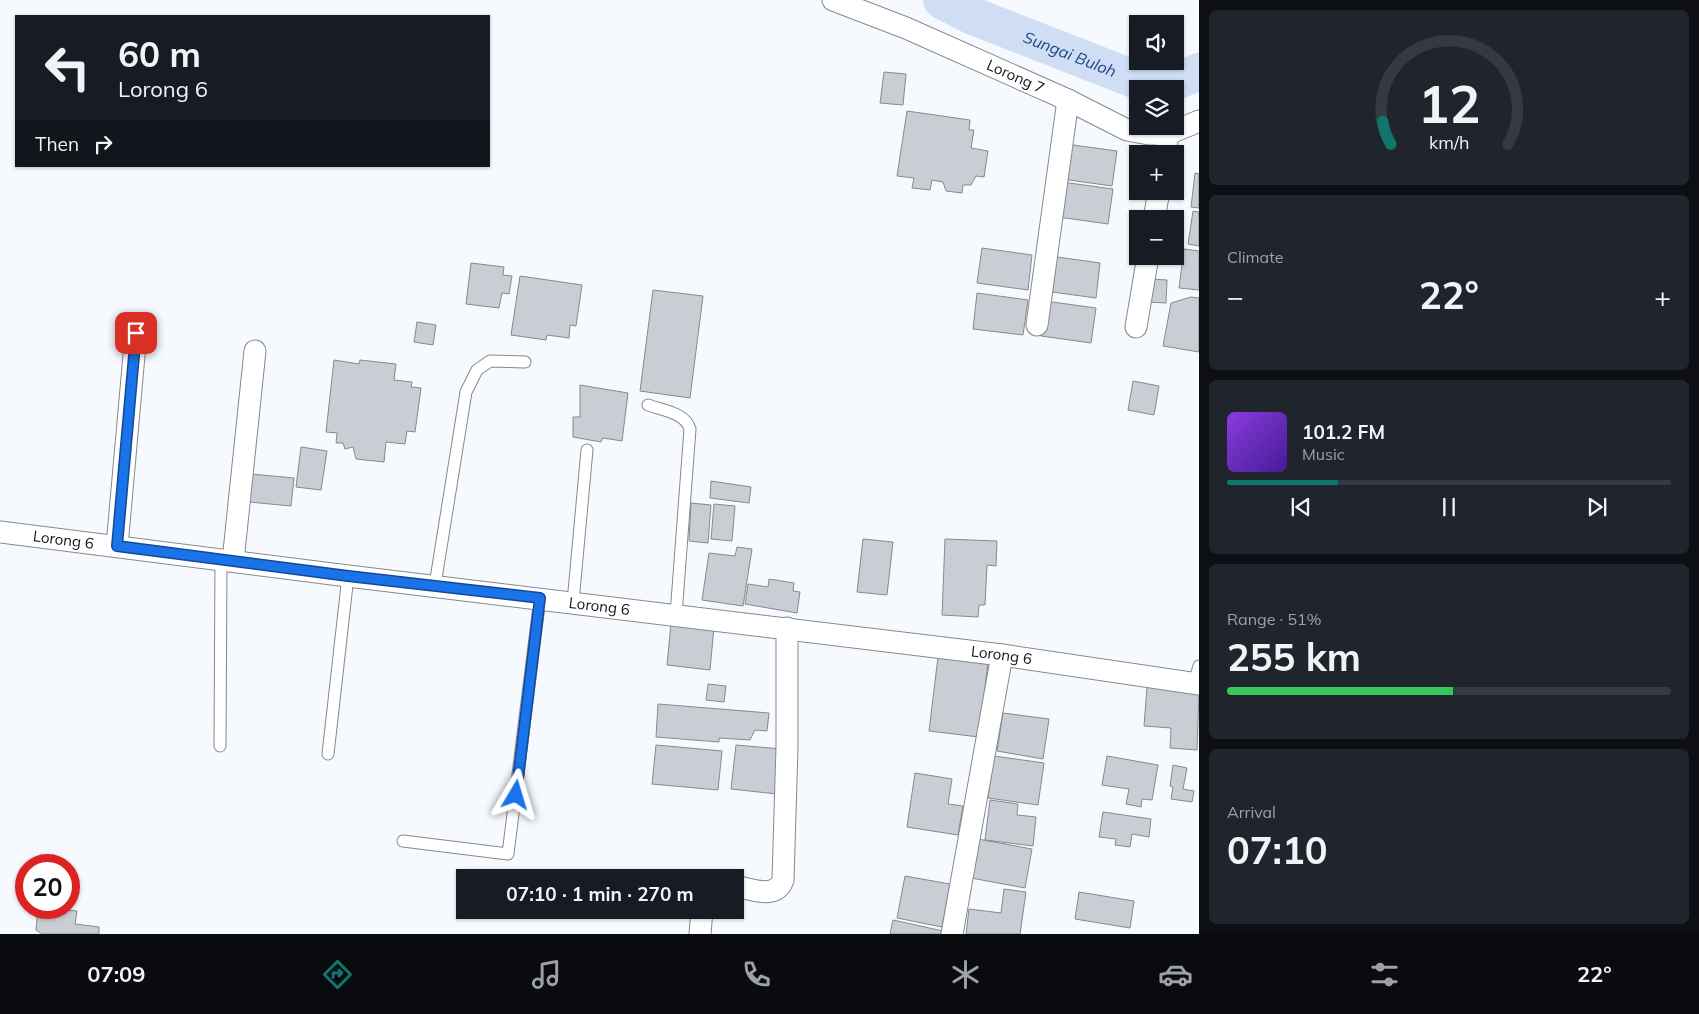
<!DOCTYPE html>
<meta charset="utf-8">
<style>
body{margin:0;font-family:Mulish,sans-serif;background:#20242c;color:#f1f3f6;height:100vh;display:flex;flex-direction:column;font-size:19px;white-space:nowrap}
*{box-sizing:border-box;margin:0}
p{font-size:16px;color:#9ea1a6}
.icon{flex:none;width:28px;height:28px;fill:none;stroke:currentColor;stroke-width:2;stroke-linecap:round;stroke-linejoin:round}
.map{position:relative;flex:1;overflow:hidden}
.side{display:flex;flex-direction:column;gap:10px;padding:10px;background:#0d0f14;width:500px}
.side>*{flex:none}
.top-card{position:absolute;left:15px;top:15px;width:475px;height:152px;border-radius:0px;box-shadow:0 1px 4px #0004;background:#171b24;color:#f1f3f6;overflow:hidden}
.tools{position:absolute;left:1129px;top:15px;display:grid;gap:10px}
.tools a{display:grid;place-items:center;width:55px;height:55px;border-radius:0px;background:#171b24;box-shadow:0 1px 4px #0004;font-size:25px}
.speed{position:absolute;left:15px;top:854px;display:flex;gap:10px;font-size:25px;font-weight:700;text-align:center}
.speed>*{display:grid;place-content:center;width:65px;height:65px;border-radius:50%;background:#171b24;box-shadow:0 1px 4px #0004;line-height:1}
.speed .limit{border:8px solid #d22;background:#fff;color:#111}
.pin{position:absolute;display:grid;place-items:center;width:42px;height:42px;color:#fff;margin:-21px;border-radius:10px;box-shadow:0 2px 8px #0006}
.me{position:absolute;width:55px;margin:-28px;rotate:7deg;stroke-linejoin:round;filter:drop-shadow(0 0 4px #0008)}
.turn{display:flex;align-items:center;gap:18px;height:105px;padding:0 20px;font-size:22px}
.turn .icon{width:65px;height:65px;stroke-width:2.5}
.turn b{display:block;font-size:35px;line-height:42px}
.then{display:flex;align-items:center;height:48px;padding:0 20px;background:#0003;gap:10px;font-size:19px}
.big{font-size:38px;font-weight:700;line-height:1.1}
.side .tile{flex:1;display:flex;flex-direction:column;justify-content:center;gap:8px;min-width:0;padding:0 18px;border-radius:8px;background:#20242c}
.side .dial{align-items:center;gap:0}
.dial svg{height:130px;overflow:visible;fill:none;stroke:#363941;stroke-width:7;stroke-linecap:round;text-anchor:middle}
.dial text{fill:#f1f3f6;stroke:none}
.song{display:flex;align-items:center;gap:15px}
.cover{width:60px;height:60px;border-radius:8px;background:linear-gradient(135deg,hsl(270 70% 55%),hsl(260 70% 35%))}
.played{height:5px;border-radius:2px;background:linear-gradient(90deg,#0f766e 25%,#363941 25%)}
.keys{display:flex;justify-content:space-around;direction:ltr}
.heat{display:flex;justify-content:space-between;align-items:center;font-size:28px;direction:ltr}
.charge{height:8px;border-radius:4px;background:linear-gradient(90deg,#34c759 51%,#363941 0)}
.trip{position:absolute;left:456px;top:869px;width:288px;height:50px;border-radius:0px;background:#171b24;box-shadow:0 1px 4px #0004;font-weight:700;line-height:50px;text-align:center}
.tabs{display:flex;height:80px;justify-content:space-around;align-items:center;background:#090b0e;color:#9ea1a6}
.tabs .icon{width:35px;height:35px}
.tabs .active{color:#0f766e}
.tabs b{font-size:22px;color:#f1f3f6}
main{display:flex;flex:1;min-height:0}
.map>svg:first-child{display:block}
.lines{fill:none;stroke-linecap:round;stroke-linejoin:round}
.river{stroke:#cfdef5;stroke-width:38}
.building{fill:#c9ced4;stroke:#86898f}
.lane-casing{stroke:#85898f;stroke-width:13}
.street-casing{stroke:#85898f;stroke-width:23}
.lane{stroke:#fff;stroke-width:11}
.street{stroke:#fff;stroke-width:21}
.route-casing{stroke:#114b97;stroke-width:12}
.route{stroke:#1a73e8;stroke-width:9}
.labels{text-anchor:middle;stroke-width:5;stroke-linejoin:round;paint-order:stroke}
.street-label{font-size:15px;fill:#121416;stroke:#fff}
.water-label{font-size:16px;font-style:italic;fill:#1c4888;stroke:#fff}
</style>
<main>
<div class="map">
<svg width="1199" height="934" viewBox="0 0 1199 934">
<rect width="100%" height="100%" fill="#f6faff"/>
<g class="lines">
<path class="river" id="s1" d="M 942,0 L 973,16 L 1157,88 L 1199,72"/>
</g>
<path class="building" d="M 884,72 L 906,74 L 903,105 L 880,103 Z
M 907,111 L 970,120 L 969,130 L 974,130 L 971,148 L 988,151 L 984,177 L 976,176 L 971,185 L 963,185 L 962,193 L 946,191 L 943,182 L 932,180 L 930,190 L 912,188 L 914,178 L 897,176 Z
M 1066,144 L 1117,151 L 1112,186 L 1062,179 Z
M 1195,173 L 1199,174 L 1199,208 L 1191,207 Z
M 1062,182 L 1113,189 L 1108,224 L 1058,217 Z
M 1193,211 L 1199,212 L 1199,246 L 1188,244 Z
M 982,248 L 1032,255 L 1028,290 L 977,283 Z
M 1184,249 L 1199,251 L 1199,290 L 1179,288 Z
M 1050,256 L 1100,263 L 1096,298 L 1045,291 Z
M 471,263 L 504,267 L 503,275 L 512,276 L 509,294 L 502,293 L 499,308 L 466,304 Z
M 520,276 L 582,285 L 576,326 L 570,325 L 569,338 L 547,335 L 546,340 L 511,335 Z
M 1149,279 L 1167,280 L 1166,303 L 1147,302 Z
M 653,290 L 703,296 L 690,398 L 640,391 Z
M 977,293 L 1028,300 L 1023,335 L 973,329 Z
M 1191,297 L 1199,298 L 1199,352 L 1163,346 L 1171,303 Z
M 1045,301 L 1096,308 L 1091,343 L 1041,336 Z
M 417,322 L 436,325 L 433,345 L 414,342 Z
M 334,360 L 359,364 L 360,360 L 396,364 L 394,380 L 412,382 L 411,387 L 421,388 L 415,432 L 407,431 L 405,444 L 386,442 L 384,462 L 356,459 L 353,447 L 345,449 L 343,443 L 336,443 L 337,433 L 326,432 Z
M 1133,381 L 1159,386 L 1154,415 L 1128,410 Z
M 580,385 L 628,393 L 622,441 L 603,438 L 601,442 L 573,437 L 573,417 L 580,417 Z
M 301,447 L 327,451 L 321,490 L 296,487 Z
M 251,474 L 294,478 L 291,506 L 249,502 Z
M 711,481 L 751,487 L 749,503 L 710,498 Z
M 691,503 L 711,505 L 708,543 L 689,541 Z
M 714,504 L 735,506 L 732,541 L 711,539 Z
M 863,539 L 893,542 L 887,595 L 857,592 Z
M 945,539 L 997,541 L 996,566 L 987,565 L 985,605 L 979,605 L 978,617 L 942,615 Z
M 737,547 L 752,549 L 743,606 L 702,600 L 709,553 L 735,556 Z
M 769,579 L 794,583 L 793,591 L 800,592 L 797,613 L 745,604 L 748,584 L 768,587 Z
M 671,623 L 714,627 L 710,670 L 667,665 Z
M 938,657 L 988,663 L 979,737 L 929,731 Z
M 708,684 L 726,686 L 724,702 L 706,700 Z
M 1147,687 L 1199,691 L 1197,750 L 1170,748 L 1171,728 L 1144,726 Z
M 658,704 L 769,713 L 767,731 L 755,730 L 750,740 L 719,738 L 719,742 L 656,737 Z
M 1003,713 L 1049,719 L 1043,759 L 997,751 Z
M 656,745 L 722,751 L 718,790 L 652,784 Z
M 736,745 L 781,749 L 777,794 L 731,789 Z
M 994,756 L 1044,763 L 1038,805 L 988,798 Z
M 1107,756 L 1158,765 L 1152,800 L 1142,799 L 1141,807 L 1126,804 L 1129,789 L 1102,785 Z
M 1173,765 L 1187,768 L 1183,789 L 1194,791 L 1192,802 L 1171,799 L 1173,787 L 1170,786 Z
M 915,773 L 952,779 L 948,804 L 963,806 L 958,835 L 907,827 Z
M 990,800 L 1018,804 L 1017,815 L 1036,817 L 1033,846 L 985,840 Z
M 1103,812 L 1151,819 L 1149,837 L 1132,834 L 1130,847 L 1115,845 L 1116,839 L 1099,837 Z
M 978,839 L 1032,849 L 1025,888 L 971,878 Z
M 905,876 L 950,884 L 942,927 L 897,918 Z
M 1004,889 L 1026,892 L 1020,934 L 966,934 L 969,909 L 1001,913 Z
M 1079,892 L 1134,901 L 1130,928 L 1075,919 Z
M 38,908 L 77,911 L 75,924 L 99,927 L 99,934 L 42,934 L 36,930 Z
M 893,920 L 943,931 L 942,934 L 890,934 Z"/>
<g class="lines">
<defs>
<path id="lane" d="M 648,405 C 662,410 686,413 690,429 L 676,615
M 435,585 L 466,392 L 477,370 L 490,361 L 525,362
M 573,602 L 587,450
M 1194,683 L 1199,666
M 220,746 L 221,559
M 328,754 L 348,576
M 403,841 L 508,854 L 540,598"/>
<g id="street">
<path id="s2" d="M 833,0 L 906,28 L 1068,100 L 1127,130 L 1149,134 L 1168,134 L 1199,121"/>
<path d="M 1165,154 L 1168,134"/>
<path d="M 1154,219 L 1159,191"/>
<path d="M 1037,325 L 1068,100"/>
<path d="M 1136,327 L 1148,256"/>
<path id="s3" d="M 0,532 L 348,576 L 1002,655 L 1199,684"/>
<path d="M 117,546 L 136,333"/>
<path d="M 233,561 L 255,351"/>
<path d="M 735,886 C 751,889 776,900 783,880 L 787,747 L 787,628"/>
<path d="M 700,934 L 702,910"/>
<path d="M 952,934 L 1002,655"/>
</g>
</defs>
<use href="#lane" class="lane-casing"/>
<use href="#street" class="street-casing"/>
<use href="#lane" class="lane"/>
<use href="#street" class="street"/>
</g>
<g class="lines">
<defs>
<path id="route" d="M 136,333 L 117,546 L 348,576 L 540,598 L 516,795"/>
</defs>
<use href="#route" class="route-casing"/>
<use href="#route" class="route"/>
</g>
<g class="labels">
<g class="street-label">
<text dy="5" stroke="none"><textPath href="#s2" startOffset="198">Lorong 7</textPath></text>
<text dy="5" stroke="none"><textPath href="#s3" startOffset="64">Lorong 6</textPath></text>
<text dy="5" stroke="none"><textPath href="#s3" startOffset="604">Lorong 6</textPath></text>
<text dy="5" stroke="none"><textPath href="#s3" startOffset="1009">Lorong 6</textPath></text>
</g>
<g class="water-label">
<text dy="6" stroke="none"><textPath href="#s1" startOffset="139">Sungai Buloh</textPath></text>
</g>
</g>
</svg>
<div class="tools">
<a><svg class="icon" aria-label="sound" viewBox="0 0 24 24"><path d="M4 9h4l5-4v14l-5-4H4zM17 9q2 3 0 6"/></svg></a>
<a><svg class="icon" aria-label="layers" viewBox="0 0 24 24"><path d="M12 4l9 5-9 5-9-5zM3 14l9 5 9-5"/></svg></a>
<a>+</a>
<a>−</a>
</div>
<div class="speed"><div class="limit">20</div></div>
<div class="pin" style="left:136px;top:333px;background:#d93025"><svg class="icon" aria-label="arrive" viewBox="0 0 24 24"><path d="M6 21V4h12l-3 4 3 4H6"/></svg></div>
<svg class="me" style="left:516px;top:795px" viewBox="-20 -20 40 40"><path d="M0-17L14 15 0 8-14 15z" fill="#1a73e8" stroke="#fff" stroke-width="4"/></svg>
<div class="trip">07:10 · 1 min · 270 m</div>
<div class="top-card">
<div class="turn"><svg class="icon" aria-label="left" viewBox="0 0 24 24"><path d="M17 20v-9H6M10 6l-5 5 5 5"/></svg><div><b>60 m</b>Lorong 6</div></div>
<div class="then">Then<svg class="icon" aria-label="right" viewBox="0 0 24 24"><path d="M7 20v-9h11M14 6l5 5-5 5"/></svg></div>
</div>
</div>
<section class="side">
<div class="tile dial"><svg viewBox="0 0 100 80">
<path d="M14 69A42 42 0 1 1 86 69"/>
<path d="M14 69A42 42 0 0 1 9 55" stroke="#0f766e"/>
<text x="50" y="56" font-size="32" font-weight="700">12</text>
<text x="50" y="72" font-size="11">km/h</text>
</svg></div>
<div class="tile"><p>Climate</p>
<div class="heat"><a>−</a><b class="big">22°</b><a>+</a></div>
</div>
<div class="tile">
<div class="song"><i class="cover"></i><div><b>101.2 FM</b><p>Music</p></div></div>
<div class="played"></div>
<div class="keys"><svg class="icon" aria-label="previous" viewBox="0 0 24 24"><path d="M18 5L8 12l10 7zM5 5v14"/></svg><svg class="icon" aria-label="pause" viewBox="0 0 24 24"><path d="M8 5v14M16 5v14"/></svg><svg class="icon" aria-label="next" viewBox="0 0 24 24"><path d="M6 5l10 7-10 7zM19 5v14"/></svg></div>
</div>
<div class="tile"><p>Range · 51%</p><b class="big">255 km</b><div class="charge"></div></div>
<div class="tile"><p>Arrival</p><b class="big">07:10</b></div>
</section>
</main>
<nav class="tabs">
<b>07:09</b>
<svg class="icon active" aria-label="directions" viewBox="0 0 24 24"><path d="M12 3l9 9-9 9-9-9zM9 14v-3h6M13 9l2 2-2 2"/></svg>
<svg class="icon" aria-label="music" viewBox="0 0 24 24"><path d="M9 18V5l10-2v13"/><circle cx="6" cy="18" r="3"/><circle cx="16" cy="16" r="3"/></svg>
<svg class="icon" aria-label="phone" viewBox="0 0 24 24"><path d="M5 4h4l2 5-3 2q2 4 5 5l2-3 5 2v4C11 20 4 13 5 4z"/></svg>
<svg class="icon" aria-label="climate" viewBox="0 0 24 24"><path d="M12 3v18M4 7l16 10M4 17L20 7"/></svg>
<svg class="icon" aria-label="car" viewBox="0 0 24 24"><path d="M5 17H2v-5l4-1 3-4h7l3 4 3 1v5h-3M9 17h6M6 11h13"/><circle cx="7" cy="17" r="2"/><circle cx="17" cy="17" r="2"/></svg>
<svg class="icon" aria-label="filters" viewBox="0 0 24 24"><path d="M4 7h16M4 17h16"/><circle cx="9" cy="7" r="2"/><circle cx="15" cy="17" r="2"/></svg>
<b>22°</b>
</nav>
